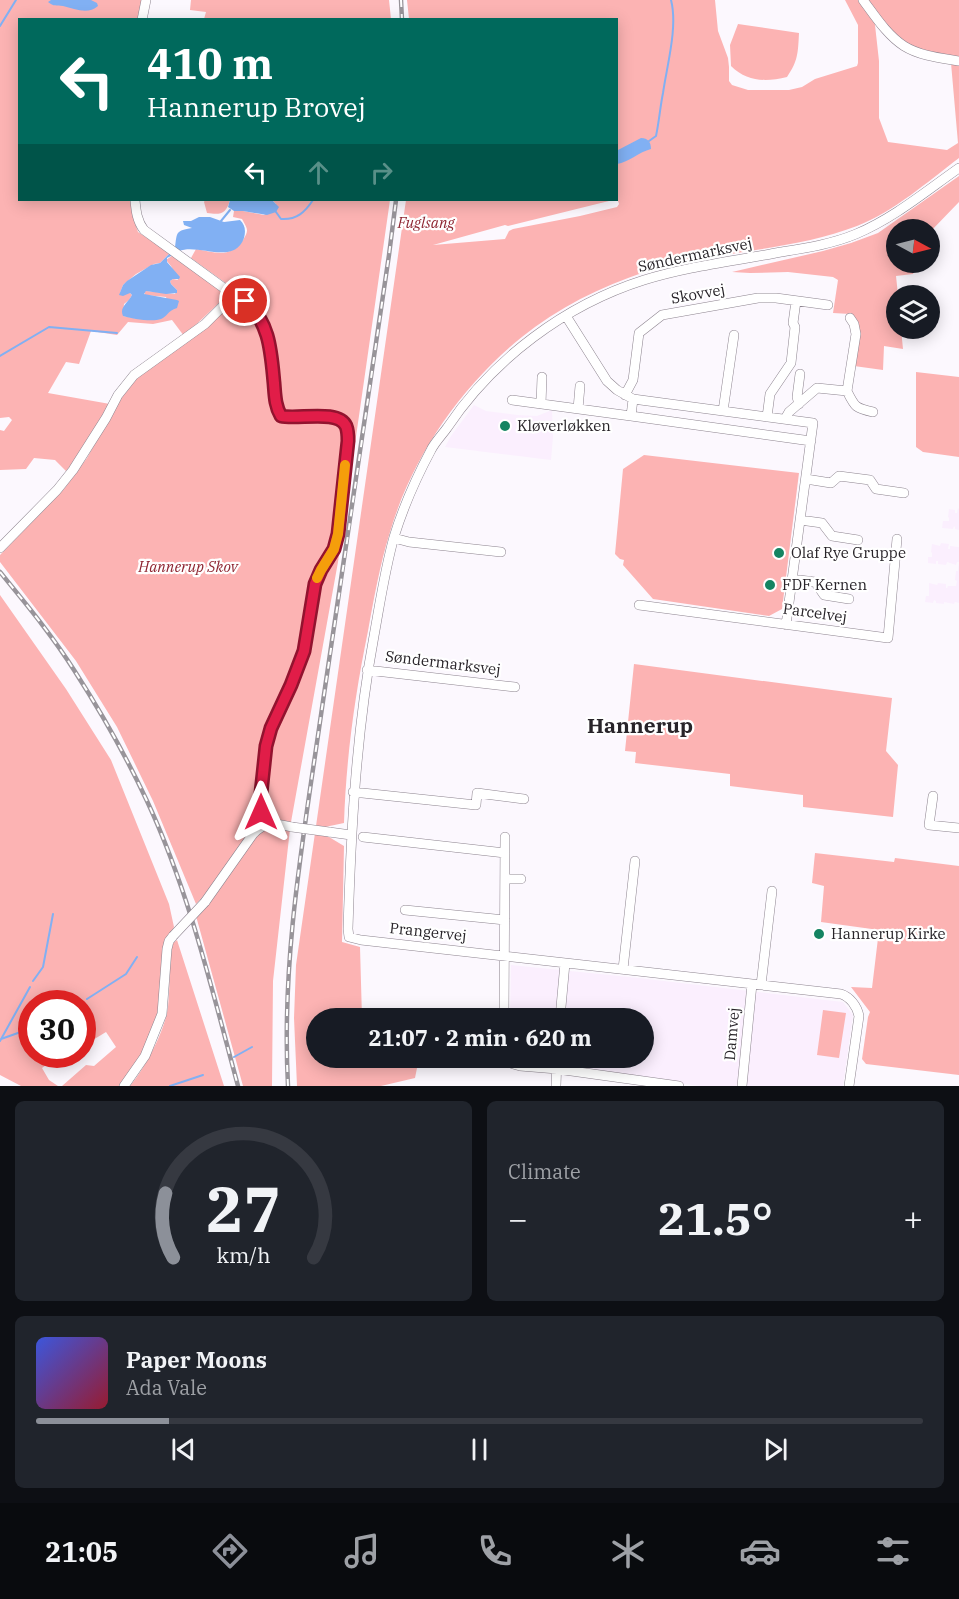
<!DOCTYPE html>
<meta charset="utf-8">
<style>
body{margin:0;font-family:"IBM Plex Serif",serif;background:#20242c;color:#f1f3f6;height:100vh;display:flex;flex-direction:column;font-size:22px;white-space:nowrap}
*{box-sizing:border-box;margin:0}
p{font-size:20px;color:#9ea1a6}
.icon{flex:none;width:33px;height:33px;fill:none;stroke:currentColor;stroke-width:2;stroke-linecap:round;stroke-linejoin:round}
.map{position:relative;height:1086px;overflow:hidden}
.side{display:flex;flex-direction:column;gap:15px;padding:15px;background:#0d0f14;flex:1}
.side>*{flex:none}
.guide{position:absolute;left:18px;top:18px;width:600px;height:183px;border-radius:0px;box-shadow:0 3px 15px #0003;background:#00695c;color:#fff;overflow:hidden}
.needle{width:39px;rotate:97deg}
.fabs{position:absolute;left:886px;top:219px;display:grid;gap:12px}
.fabs a{display:grid;place-items:center;width:54px;height:54px;border-radius:50%;background:#171b24;box-shadow:0 3px 15px #0003;font-size:30px}
.speed{position:absolute;left:18px;top:990px;display:flex;gap:12px;font-size:30px;font-weight:700;text-align:center}
.speed>*{display:grid;place-content:center;width:78px;height:78px;border-radius:50%;background:#171b24;box-shadow:0 3px 15px #0003;line-height:1}
.speed .limit{border:9px solid #d22;background:#fff;color:#111}
.pin{position:absolute;display:grid;place-items:center;width:51px;height:51px;color:#fff;margin:-26px;border:3px solid #fff;border-radius:50%;box-shadow:0 2px 6px #0007}
.me{position:absolute;width:66px;margin:-33px;rotate:0deg;stroke-linejoin:round;filter:drop-shadow(0 0 4px #0008)}
.turn{display:flex;align-items:center;gap:21px;height:126px;padding:0 30px;font-size:27px}
.turn .icon{width:78px;height:78px;stroke-width:2.5}
.turn b{display:block;font-size:42px;line-height:51px}
.lanes{display:flex;align-items:center;height:57px;padding:0 30px;background:#0003;justify-content:center;gap:30px;direction:ltr}
.lanes .off{opacity:.35}
.big{font-size:45px;font-weight:700;line-height:1.1}
.side .card{flex:1;display:flex;flex-direction:column;justify-content:center;gap:9px;min-width:0;padding:0 21px;border-radius:9px;background:#20242c}
.side .dial{align-items:center;gap:0}
.dial svg{height:156px;overflow:visible;fill:none;stroke:#363941;stroke-width:7;stroke-linecap:round;text-anchor:middle}
.dial text{fill:#f1f3f6;stroke:none}
.song{display:flex;align-items:center;gap:18px}
.cover{width:72px;height:72px;border-radius:9px;background:linear-gradient(135deg,hsl(230 70% 55%),hsl(350 70% 35%))}
.played{height:6px;border-radius:3px;background:linear-gradient(90deg,#8c9099 15%,#363941 15%)}
.keys{display:flex;justify-content:space-around;direction:ltr}
.heat{display:flex;justify-content:space-between;align-items:center;font-size:33px;direction:ltr}
.side .tiles{flex:1;display:grid;gap:15px;grid-template-columns:1fr 1fr}
.card:last-child{grid-column:span 2}
.trip{position:absolute;left:306px;top:1008px;width:348px;height:60px;border-radius:30px;background:#171b24;box-shadow:0 3px 15px #0003;font-weight:700;line-height:60px;text-align:center}
.dock{display:flex;height:96px;justify-content:space-around;align-items:center;background:#090b0e;color:#9ea1a6}
.dock .icon{width:42px;height:42px}
.dock .selected{color:#8c9099}
.dock b{font-size:27px;color:#f1f3f6}
.map>svg:first-child{display:block}
.built{fill:#fbeffe}
.green{fill:#fcb3b3}
.water{fill:#81b0f3}
.lines{fill:none;stroke-linecap:round;stroke-linejoin:round}
.stream{stroke:#81b0f3;stroke-width:2}
.minor-casing{stroke:#8d848f;stroke-width:10}
.minor{stroke:#fff;stroke-width:9}
.rail-casing{stroke:#98949a;stroke-width:4.5}
.rail{stroke:#fff;stroke-width:2;stroke-dasharray:7;stroke-linecap:butt}
.minor-bridge-casing{stroke:#8d848f;stroke-width:10;stroke-linecap:butt}
.minor-bridge{stroke:#fff;stroke-width:9}
.route-casing{stroke:#92132f;stroke-width:15}
.route{stroke:#e11d48;stroke-width:10}
.slow{stroke:#f59e0b;stroke-width:10}
.poi-dot{fill:#158462;stroke:#fff;stroke-width:2}
.labels{text-anchor:middle;stroke-width:4.5;stroke-linejoin:round;paint-order:stroke}
.park-label{font-size:15px;font-style:italic;fill:#8e2531;stroke:#fff}
.street-label{font-size:15px;fill:#282429;stroke:#fff}
.poi-label{font-size:15px;fill:#282429;stroke:#fff;text-anchor:start}
.district-label{font-size:21px;font-weight:bold;fill:#282429;stroke:#fff}
</style>
<div class="map">
<svg width="959" height="1086" viewBox="0 0 959 1086">
<rect width="100%" height="100%" fill="#fcf8fe"/>
<path class="built" d="M 474,405 L 486,411 L 517,415 L 537,416 L 552,410 L 553,437 L 551,460 L 445,447 L 451,436 Z
M 958,508 L 959,509 L 959,530 L 955,529 L 955,527 L 954,526 L 953,529 L 942,528 L 943,521 L 949,521 L 949,518 L 948,517 L 949,509 L 955,510 L 955,513 L 957,513 Z
M 941,543 L 949,544 L 948,549 L 950,549 L 950,546 L 959,547 L 959,603 L 955,602 L 954,604 L 944,602 L 944,604 L 936,603 L 936,601 L 934,600 L 933,603 L 925,602 L 926,596 L 929,596 L 929,583 L 937,585 L 938,583 L 946,584 L 946,588 L 947,588 L 948,586 L 956,586 L 957,581 L 955,580 L 956,571 L 958,571 L 959,562 L 957,562 L 956,565 L 947,562 L 946,565 L 938,564 L 938,561 L 936,561 L 936,564 L 928,563 L 928,557 L 932,557 L 932,553 L 931,552 L 932,544 L 940,546 Z
M 511,965 L 639,978 L 843,1002 L 853,1015 L 843,1086 L 699,1086 L 509,1059 L 509,1058 L 644,1058 L 644,1018 L 510,1018 Z"/>
<path class="green" d="M 0,0 L 143,0 L 139,19 L 20,20 L 20,200 L 132,200 L 134,220 L 138,232 L 170,253 L 160,263 L 154,264 L 136,274 L 123,285 L 120,293 L 130,293 L 132,295 L 129,300 L 124,304 L 123,316 L 139,319 L 167,313 L 170,310 L 166,297 L 145,295 L 144,292 L 146,291 L 175,294 L 177,290 L 171,284 L 170,281 L 173,279 L 178,280 L 171,266 L 166,260 L 173,255 L 223,291 L 221,301 L 184,336 L 172,320 L 153,324 L 128,322 L 117,335 L 91,331 L 79,364 L 66,362 L 48,393 L 110,404 L 77,459 L 66,471 L 55,460 L 34,458 L 26,469 L 0,470 L 0,430 L 4,431 L 12,420 L 9,417 L 0,418 Z
M 191,0 L 389,0 L 391,19 L 204,19 L 206,12 L 190,10 Z
M 407,0 L 715,0 L 718,31 L 728,58 L 729,67 L 729,81 L 732,85 L 748,90 L 789,90 L 802,87 L 815,79 L 857,66 L 858,63 L 858,25 L 845,0 L 859,0 L 874,20 L 875,25 L 879,61 L 879,118 L 888,142 L 947,150 L 958,143 L 951,63 L 959,64 L 959,158 C 927,182 895,211 857,226 C 810,244 758,249 708,258 C 693,260 678,262 663,266 C 618,280 573,299 535,327 C 468,376 413,453 390,532 C 380,564 374,598 368,631 C 355,694 346,759 344,823 L 325,827 L 316,826 L 406,200 L 610,200 L 609,201 L 508,226 L 505,225 L 433,245 L 505,239 L 509,231 L 513,229 L 580,216 L 617,207 L 619,204 L 616,195 L 616,20 L 409,19 Z
M 867,0 L 959,0 L 959,58 L 914,48 L 893,34 Z
M 738,24 L 799,33 C 798,53 798,61 787,77 C 766,82 747,82 731,66 L 730,45 Z
M 959,176 L 959,202 L 930,232 L 930,230 L 897,230 L 897,262 L 917,263 L 913,274 L 896,276 L 898,295 L 897,328 L 901,329 L 903,349 L 884,346 L 883,370 L 854,366 L 850,314 L 833,313 L 838,280 L 833,277 L 788,272 L 750,273 L 732,272 L 823,251 L 851,243 L 878,233 Z
M 205,200 L 230,200 C 226,214 221,215 207,213 L 204,202 Z
M 272,200 L 390,200 L 338,562 L 291,822 L 260,823 L 256,825 L 211,888 L 196,904 L 153,801 L 117,727 L 76,661 L 0,562 L 0,555 L 64,489 L 87,458 L 117,404 L 137,377 L 238,292 L 191,258 L 196,249 C 214,252 231,259 243,240 C 249,230 248,230 242,219 L 233,217 L 234,211 L 243,211 L 264,215 L 276,204 Z
M 916,372 L 959,377 L 959,457 L 923,452 L 916,447 Z
M 644,455 L 799,473 L 782,609 L 769,616 L 653,599 L 623,565 L 624,560 L 620,559 L 615,554 L 623,469 Z
M 0,595 L 66,689 L 111,760 L 169,904 L 174,927 L 165,943 L 160,1013 L 147,1045 L 128,1077 L 119,1086 L 62,1086 L 86,1065 L 94,1066 L 116,1047 L 106,1032 L 83,1046 L 82,1004 L 32,1004 L 32,1054 L 60,1055 L 42,1068 L 49,1080 L 58,1086 L 21,1086 L 0,1075 Z
M 634,664 L 892,698 L 886,751 L 898,765 L 893,817 L 803,807 L 803,795 L 730,786 L 730,774 L 635,763 L 636,752 L 625,751 Z
M 267,827 L 290,829 L 273,981 L 272,1086 L 243,1086 L 196,916 L 255,836 Z
M 315,833 L 324,834 L 344,846 L 342,942 L 360,947 L 362,1018 L 316,1018 L 316,1058 L 419,1058 L 415,1078 L 381,1086 L 297,1086 L 294,1018 L 296,965 Z
M 815,853 L 894,862 L 895,858 L 959,866 L 959,1075 L 866,1064 L 862,1059 L 868,1017 L 870,1012 L 851,987 L 872,988 L 879,930 L 821,922 L 824,886 L 812,883 Z
M 177,940 L 224,1086 L 130,1086 C 145,1068 165,1031 168,1007 C 170,989 169,970 171,951 L 173,943 Z
M 823,1010 L 846,1013 L 839,1058 L 817,1055 Z"/>
<path class="water" d="M 51,0 L 91,0 L 97,3 L 98,6 C 88,15 75,9 63,6 C 56,5 54,7 48,2 Z
M 641,138 C 648,138 651,142 651,149 C 639,152 629,162 617,164 L 618,161 L 618,150 Z
M 230,200 L 272,200 L 279,207 L 276,212 L 267,215 L 243,211 L 234,211 L 228,207 Z
M 199,217 L 210,217 L 224,222 L 240,220 C 245,225 246,230 244,238 C 234,266 199,243 179,251 L 175,248 C 177,231 176,231 192,228 L 184,225 L 183,221 L 191,221 Z
M 170,253 L 173,255 L 167,258 L 167,262 L 180,277 L 179,279 L 173,279 L 170,281 L 171,284 L 177,290 L 177,293 L 166,294 L 146,291 L 144,294 L 177,300 L 179,301 L 177,308 C 167,311 167,317 161,319 C 153,322 132,319 123,316 C 119,307 128,303 132,295 L 130,293 L 123,296 L 119,295 L 123,285 L 127,281 L 151,265 L 160,263 Z"/>
<g class="lines">
<path class="stream" d="M 0,26 L 16,0
M 649,141 L 656,136 C 659,122 660,108 663,93 C 667,65 678,27 671,0
M 276,212 L 281,219 C 297,220 305,212 313,200
M 221,221 L 230,210
M 0,356 L 49,327 L 117,333
M 33,981 L 43,967 L 53,914
M 87,999 L 126,974 L 137,957
M 80,1004 L 81,1003
M 1,1039 L 32,1028
M 0,1041 L 30,987
M 234,1057 L 252,1047
M 170,1086 L 203,1075"/>
<defs>
<path id="minor" d="M 863,0 C 875,16 887,35 904,46 C 920,56 941,58 959,61
M 142,20 L 146,0
M 232,294 C 239,297 246,301 252,306 C 271,325 272,358 274,383 C 275,395 275,406 281,416 C 297,420 338,409 346,426 C 348,431 348,436 348,441 L 338,534 L 334,549 L 321,570 L 314,585 L 304,651 L 292,685 L 271,728 L 266,746 L 261,793 L 262,825
M 566,316 L 607,381 L 617,390 L 633,399 L 813,423 L 786,625
M 847,391 L 856,334 L 854,324 L 850,318
M 625,395 L 633,380 L 639,333 L 662,315 L 758,298 L 776,298 L 828,305
M 512,400 L 631,416 L 633,399
M 541,404 L 542,377
M 799,404 L 797,397 L 800,374
M 578,409 L 580,386
M 723,411 L 734,335
M 631,416 L 811,441
M 767,417 L 770,394 L 791,363 L 795,327 L 793,323 L 796,301
M 785,419 L 789,412 L 817,388 L 847,391 C 855,407 855,408 873,412
M 806,479 L 831,483 L 839,476 L 870,480 L 876,489 L 904,493
M 800,520 L 822,523 L 832,536 L 858,540
M 394,538 L 409,542 L 501,552
M 0,548 L 57,490 L 73,470 L 106,418 L 118,395 L 134,375 L 205,324 L 222,307 L 232,294 L 144,230 C 137,221 136,211 135,200
M 792,579 L 815,582 L 824,595 L 849,599
M 639,605 L 888,638 L 897,539
M 367,670 L 515,687
M 353,792 L 476,805 L 477,793 L 524,799
M 933,796 L 929,825 L 959,828
M 329,832 L 351,835
M 363,837 L 505,853
M 505,879 L 521,879
M 205,902 L 253,834 C 266,821 274,823 292,827
M 405,910 L 505,920
M 623,969 L 635,861
M 761,985 L 772,891
M 504,1018 L 505,837
M 560,1018 L 565,963
M 508,1058 L 513,1064 L 520,1066 L 557,1069 L 679,1086
M 124,1086 L 145,1056 L 162,1014 L 167,949 L 169,941 L 173,936
M 556,1086 L 557,1058
M 742,1086 L 752,984
M 849,1086 L 859,1016 C 857,1006 850,997 841,994 L 361,940 L 349,937 L 348,929 C 351,831 356,733 374,636 C 380,603 385,569 394,537 C 403,508 416,478 431,450 C 435,442 442,435 447,428 C 493,359 565,305 644,280 C 689,266 735,261 781,252 C 806,248 832,244 856,234 C 894,218 926,191 959,168"/>
</defs>
<use href="#minor" class="minor-casing"/>
<use href="#minor" class="minor"/>
<defs>
<path id="rail" d="M 401,0 L 402,20
M 0,572 C 26,604 52,635 74,670 C 101,712 126,756 147,801 C 189,891 212,990 238,1086
M 288,1086 C 281,957 304,834 322,708 C 345,557 367,406 389,255 L 396,200"/>
</defs>
<use href="#rail" class="rail-casing"/>
<use href="#rail" class="rail"/>
<defs>
<path id="minor-bridge" d="M 292,827 L 329,832
M 173,936 L 205,902"/>
</defs>
<use href="#minor-bridge" class="minor-bridge-casing"/>
<use href="#minor-bridge" class="minor-bridge"/>
</g>
<g class="lines">
<defs>
<path id="route" d="M 245,301 C 270,322 271,352 274,383 C 275,395 275,406 281,416 C 297,420 338,409 346,426 C 348,431 348,436 348,441 L 338,534 L 334,549 L 321,570 L 315,584 L 304,651 L 291,685 L 271,728 L 266,746 L 261,793 L 261,812"/>
</defs>
<use href="#route" class="route-casing"/>
<use href="#route" class="route"/>
<path class="slow" d="M 317,578 L 321,570 L 334,549 L 338,534 L 345,465"/>
</g>
<g class="poi-dot">
<circle cx="505" cy="426" r="6"/>
<circle cx="779" cy="553" r="6"/>
<circle cx="770" cy="585" r="6"/>
<circle cx="819" cy="934" r="6"/>
</g>
<g class="labels">
<g class="park-label">
<text x="426" y="228">Fuglsang</text>
<text x="188" y="572">Hannerup Skov</text>
</g>
<g class="street-label">
<text transform="translate(695 255) rotate(-12)" y="5">Søndermarksvej</text>
<text transform="translate(698 294) rotate(-10)" y="5">Skovvej</text>
<text transform="translate(815 613) rotate(8)" y="5">Parcelvej</text>
<text transform="translate(443 663) rotate(7)" y="5">Søndermarksvej</text>
<text transform="translate(428 932) rotate(6)" y="5">Prangervej</text>
<text transform="translate(732 1034) rotate(-85)" y="5">Damvej</text>
</g>
<g class="poi-label">
<text x="517" y="431">Kløverløkken</text>
<text x="791" y="558">Olaf Rye Gruppe</text>
<text x="782" y="590">FDF Kernen</text>
<text x="831" y="939">Hannerup Kirke</text>
</g>
<g class="district-label">
<text x="640" y="733">Hannerup</text>
</g>
</g>
</svg>
<div class="fabs">
<a><svg class="needle" viewBox="-14 -14 28 28"><path d="M0-13l5 13h-10z" fill="#e53935"/><path d="M0 13l5-13h-10z" fill="#9ea1a6"/></svg></a>
<a><svg class="icon" aria-label="layers" viewBox="0 0 24 24"><path d="M12 4l9 5-9 5-9-5zM3 14l9 5 9-5"/></svg></a>
</div>
<div class="speed"><div class="limit">30</div></div>
<div class="pin" style="left:245px;top:301px;background:#d93025"><svg class="icon" aria-label="arrive" viewBox="0 0 24 24"><path d="M6 21V4h12l-3 4 3 4H6"/></svg></div>
<svg class="me" style="left:261px;top:812px" viewBox="-20 -20 40 40"><path d="M0-17L14 15 0 8-14 15z" fill="#e11d48" stroke="#fff" stroke-width="4"/></svg>
<div class="trip">21:07 · 2 min · 620 m</div>
<div class="guide">
<div class="turn"><svg class="icon" aria-label="left" viewBox="0 0 24 24"><path d="M17 20v-9H6M10 6l-5 5 5 5"/></svg><div><b>410 m</b>Hannerup Brovej</div></div>
<div class="lanes"><svg class="icon" aria-label="left" viewBox="0 0 24 24"><path d="M17 20v-9H6M10 6l-5 5 5 5"/></svg><svg class="icon off" aria-label="ahead" viewBox="0 0 24 24"><path d="M12 20V5M6 11l6-6 6 6"/></svg><svg class="icon off" aria-label="right" viewBox="0 0 24 24"><path d="M7 20v-9h11M14 6l5 5-5 5"/></svg></div>
</div>
</div>
<section class="side">
<div class="tiles">
<div class="card dial"><svg viewBox="0 0 100 80">
<path d="M14 69A42 42 0 1 1 86 69"/>
<path d="M14 69A42 42 0 0 1 10 36" stroke="#8c9099"/>
<text x="50" y="56" font-size="32" font-weight="700">27</text>
<text x="50" y="72" font-size="11">km/h</text>
</svg></div>
<div class="card"><p>Climate</p>
<div class="heat"><a>−</a><b class="big">21.5°</b><a>+</a></div>
</div>
<div class="card">
<div class="song"><i class="cover"></i><div><b>Paper Moons</b><p>Ada Vale</p></div></div>
<div class="played"></div>
<div class="keys"><svg class="icon" aria-label="previous" viewBox="0 0 24 24"><path d="M18 5L8 12l10 7zM5 5v14"/></svg><svg class="icon" aria-label="pause" viewBox="0 0 24 24"><path d="M8 5v14M16 5v14"/></svg><svg class="icon" aria-label="next" viewBox="0 0 24 24"><path d="M6 5l10 7-10 7zM19 5v14"/></svg></div>
</div>
</div>
</section>
<nav class="dock">
<b>21:05</b>
<svg class="icon selected" aria-label="directions" viewBox="0 0 24 24"><path d="M12 3l9 9-9 9-9-9zM9 14v-3h6M13 9l2 2-2 2"/></svg>
<svg class="icon" aria-label="music" viewBox="0 0 24 24"><path d="M9 18V5l10-2v13"/><circle cx="6" cy="18" r="3"/><circle cx="16" cy="16" r="3"/></svg>
<svg class="icon" aria-label="phone" viewBox="0 0 24 24"><path d="M5 4h4l2 5-3 2q2 4 5 5l2-3 5 2v4C11 20 4 13 5 4z"/></svg>
<svg class="icon" aria-label="climate" viewBox="0 0 24 24"><path d="M12 3v18M4 7l16 10M4 17L20 7"/></svg>
<svg class="icon" aria-label="car" viewBox="0 0 24 24"><path d="M5 17H2v-5l4-1 3-4h7l3 4 3 1v5h-3M9 17h6M6 11h13"/><circle cx="7" cy="17" r="2"/><circle cx="17" cy="17" r="2"/></svg>
<svg class="icon" aria-label="filters" viewBox="0 0 24 24"><path d="M4 7h16M4 17h16"/><circle cx="9" cy="7" r="2"/><circle cx="15" cy="17" r="2"/></svg>
</nav>
